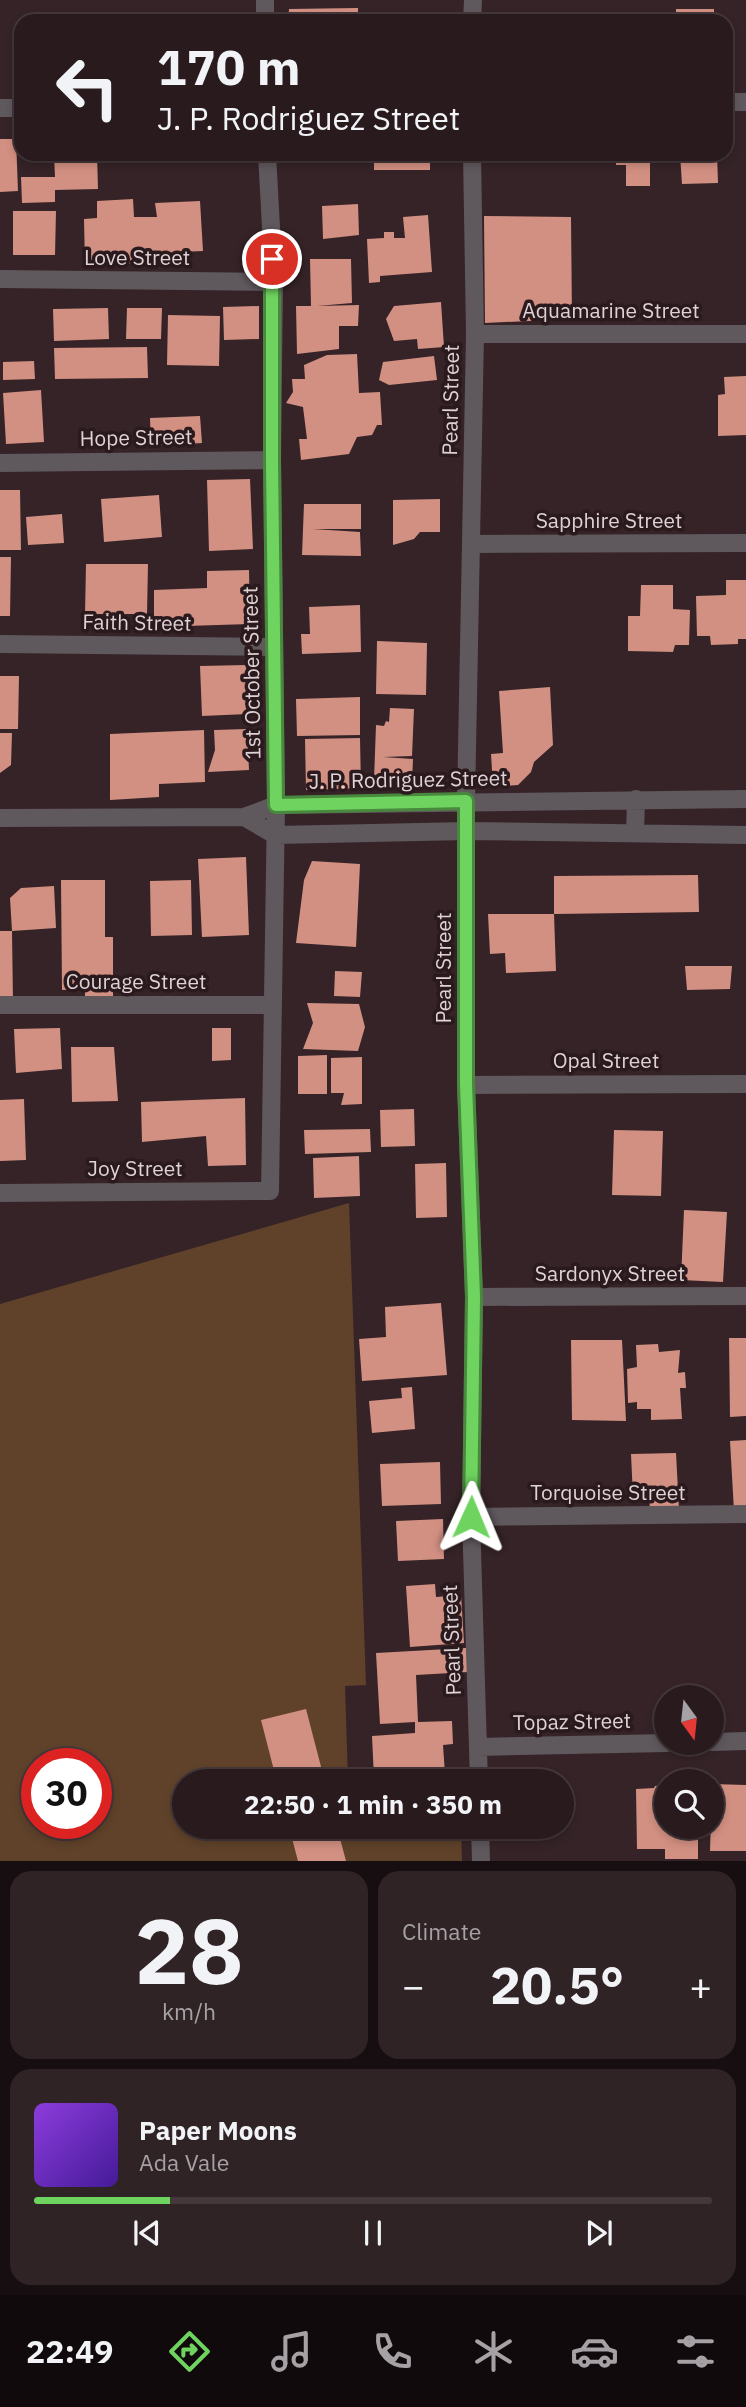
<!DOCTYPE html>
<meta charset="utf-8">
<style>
body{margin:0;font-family:"IBM Plex Sans",sans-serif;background:#302326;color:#f1f3f6;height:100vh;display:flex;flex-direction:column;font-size:26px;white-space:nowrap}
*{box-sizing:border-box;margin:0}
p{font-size:23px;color:#a5a1a4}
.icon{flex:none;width:38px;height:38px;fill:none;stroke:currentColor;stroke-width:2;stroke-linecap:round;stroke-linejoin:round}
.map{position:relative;height:1861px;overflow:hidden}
.sheet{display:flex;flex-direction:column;gap:10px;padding:10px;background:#160e10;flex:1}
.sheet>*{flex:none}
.guide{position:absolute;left:14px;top:14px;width:719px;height:147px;border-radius:21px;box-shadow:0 4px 10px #0003,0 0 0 2px #44383b;background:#281a1d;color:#f1f3f6;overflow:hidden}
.needle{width:46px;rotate:165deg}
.buttons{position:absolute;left:654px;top:1685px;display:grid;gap:14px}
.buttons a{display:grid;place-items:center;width:70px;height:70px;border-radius:50%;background:#281a1d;box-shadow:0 4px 10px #0003,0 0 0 2px #44383b;font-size:35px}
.speed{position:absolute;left:21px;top:1748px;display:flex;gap:14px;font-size:35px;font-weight:700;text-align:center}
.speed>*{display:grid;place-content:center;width:91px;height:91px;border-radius:50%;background:#281a1d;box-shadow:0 4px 10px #0003,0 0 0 2px #44383b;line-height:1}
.speed .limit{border:10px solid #d22;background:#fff;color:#111}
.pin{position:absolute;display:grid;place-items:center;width:60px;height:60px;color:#fff;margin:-30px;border:4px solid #fff;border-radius:50%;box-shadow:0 2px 7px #0007}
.me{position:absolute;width:77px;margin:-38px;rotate:1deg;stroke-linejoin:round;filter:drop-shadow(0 0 5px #0008)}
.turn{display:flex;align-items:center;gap:24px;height:147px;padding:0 28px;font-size:32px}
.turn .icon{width:91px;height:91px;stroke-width:2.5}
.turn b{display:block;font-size:49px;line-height:60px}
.big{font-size:52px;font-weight:700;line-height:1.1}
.sheet .widget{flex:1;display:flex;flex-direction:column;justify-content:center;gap:10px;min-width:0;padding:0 24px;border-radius:21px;background:#302326}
.sheet .dial{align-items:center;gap:0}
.dial b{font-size:91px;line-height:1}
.song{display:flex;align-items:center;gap:21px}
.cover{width:84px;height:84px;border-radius:10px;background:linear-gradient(135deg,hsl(270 70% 55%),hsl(260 70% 35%))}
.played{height:7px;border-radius:4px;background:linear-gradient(90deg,#6fd35f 20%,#44383b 20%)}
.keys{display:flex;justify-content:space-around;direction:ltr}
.heat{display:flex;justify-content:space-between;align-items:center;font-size:38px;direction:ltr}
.sheet .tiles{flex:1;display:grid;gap:10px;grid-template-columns:1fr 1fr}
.widget:last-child{grid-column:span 2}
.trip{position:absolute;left:172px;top:1769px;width:402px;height:70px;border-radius:35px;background:#281a1d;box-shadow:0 4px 10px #0003,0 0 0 2px #44383b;font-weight:700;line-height:70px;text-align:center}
.dock{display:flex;height:112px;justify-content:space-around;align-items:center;background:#100a0c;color:#a5a1a4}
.dock .icon{width:49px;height:49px}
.dock .current{color:#6fd35f}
.dock b{font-size:32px;color:#f1f3f6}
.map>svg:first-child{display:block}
.green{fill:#60422a;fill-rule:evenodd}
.building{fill:#d29082}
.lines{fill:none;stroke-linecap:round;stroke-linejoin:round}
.street{stroke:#5f585d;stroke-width:18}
.route-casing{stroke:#48893e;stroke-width:18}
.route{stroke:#6fd35f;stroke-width:12}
.labels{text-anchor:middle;stroke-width:7;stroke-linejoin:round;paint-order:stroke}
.street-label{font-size:21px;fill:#ded2d4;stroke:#2b1a1d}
</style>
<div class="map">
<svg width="746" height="1861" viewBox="0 0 746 1861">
<rect width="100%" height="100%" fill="#352327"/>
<path class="green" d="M 349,1203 L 366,1685 L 345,1686 L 348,1780 L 460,1777 L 460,1781 L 184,1782 L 184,1827 L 461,1827 L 462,1861 L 0,1861 L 0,1304 ZM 37,1764 L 96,1764 L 96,1824 L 37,1824 Z"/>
<path class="building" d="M 358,8 L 358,21 L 288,21 L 289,9 Z
M 676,9 L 714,9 L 714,21 L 676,21 Z
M 0,139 L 16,139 L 18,191 L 0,192 Z
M 54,154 L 97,154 L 98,189 L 55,190 L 55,202 L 22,203 L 21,177 L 55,177 Z
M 374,154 L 430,154 L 430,170 L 374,170 Z
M 616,154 L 650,154 L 650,186 L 626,186 L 626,165 L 616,165 Z
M 680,154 L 717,154 L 718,183 L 682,184 Z
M 133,199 L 134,217 L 157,217 L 155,203 L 200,201 L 203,251 L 157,253 L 158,263 L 85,265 L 84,219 L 97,218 L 97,201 Z
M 358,204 L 359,235 L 323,239 L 322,206 Z
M 13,211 L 56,211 L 55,255 L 13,255 Z
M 428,215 L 432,272 L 380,276 L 380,282 L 369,283 L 367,239 L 384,238 L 384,232 L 394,232 L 394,238 L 405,238 L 403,217 Z
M 484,216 L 571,217 L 572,319 L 485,323 Z
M 310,259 L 351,259 L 352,303 L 317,306 L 359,305 L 358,326 L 339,326 L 339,349 L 297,354 L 296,306 L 311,306 Z
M 441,302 L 444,347 L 418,349 L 417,339 L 394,341 L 386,319 L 394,306 Z
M 259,306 L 259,339 L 224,340 L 223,307 Z
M 108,308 L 109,339 L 54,341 L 53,309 Z
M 127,308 L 162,308 L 161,339 L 126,339 Z
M 168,315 L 220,316 L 219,366 L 167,365 Z
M 147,347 L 148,378 L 55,379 L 54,348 Z
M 357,354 L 359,393 L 380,392 L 382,425 L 377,425 L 372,435 L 357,437 L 349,454 L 301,460 L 299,439 L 307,439 L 303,407 L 286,403 L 293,392 L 292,379 L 305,379 L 304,365 L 327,355 Z
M 434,356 L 437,380 L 389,385 L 379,380 L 383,362 Z
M 34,361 L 35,379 L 3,380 L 3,362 Z
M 746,376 L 746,435 L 718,436 L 718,395 L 725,394 L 724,377 Z
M 41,390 L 44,442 L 6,444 L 3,393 Z
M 200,416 L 202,443 L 151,446 L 150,418 Z
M 250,479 L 253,549 L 209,551 L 207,480 Z
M 0,490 L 20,490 L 21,550 L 0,550 Z
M 159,495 L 162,537 L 104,542 L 101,499 Z
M 440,499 L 440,532 L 420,532 L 414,539 L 393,545 L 393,500 Z
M 304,504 L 361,504 L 361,529 L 313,529 L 360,532 L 361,556 L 302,555 Z
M 62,514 L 64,543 L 28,545 L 26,517 Z
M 0,557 L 11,557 L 10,616 L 0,616 Z
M 86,564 L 148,564 L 147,614 L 85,614 Z
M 249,570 L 250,624 L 154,627 L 154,590 L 207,588 L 207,571 Z
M 726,580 L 746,580 L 746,639 L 738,639 L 738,644 L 711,645 L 710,636 L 697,636 L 696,596 L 726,595 Z
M 641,585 L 673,585 L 673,609 L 690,610 L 689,645 L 675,645 L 673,652 L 628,651 L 628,616 L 640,616 Z
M 360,605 L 361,652 L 302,654 L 301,634 L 310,634 L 309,607 Z
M 377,641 L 427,643 L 426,695 L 376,694 Z
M 246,665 L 248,714 L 202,716 L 200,666 Z
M 0,676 L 19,676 L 18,729 L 0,729 Z
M 550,687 L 553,745 L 534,762 L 531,772 L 518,785 L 493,787 L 491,754 L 503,753 L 499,691 Z
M 360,697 L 360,735 L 297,736 L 296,699 Z
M 390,708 L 414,709 L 412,756 L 383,757 L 413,759 L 412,783 L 374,780 L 376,725 L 384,726 L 386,721 L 389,722 Z
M 247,729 L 249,770 L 208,772 L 215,750 L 214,730 Z
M 204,730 L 205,782 L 159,784 L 159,797 L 110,800 L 110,734 Z
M 0,733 L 12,733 L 11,765 L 0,773 Z
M 360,738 L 361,788 L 306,790 L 305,739 Z
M 246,857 L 249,935 L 202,937 L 198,859 Z
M 312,861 L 360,864 L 356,947 L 296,943 L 304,880 Z
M 698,875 L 699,912 L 554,914 L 554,876 Z
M 61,880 L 105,880 L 105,937 L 113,937 L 113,998 L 85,998 L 85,989 L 62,990 Z
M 191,880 L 192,935 L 151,936 L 150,881 Z
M 54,886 L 56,928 L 12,931 L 10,898 L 21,888 Z
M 488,914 L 554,914 L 556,971 L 506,973 L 505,953 L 490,954 Z
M 0,931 L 12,931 L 13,1003 L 0,1003 Z
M 685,966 L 732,966 L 730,989 L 687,990 Z
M 335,971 L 362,972 L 360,997 L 334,996 Z
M 307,1003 L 359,1004 L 365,1027 L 358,1051 L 303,1049 L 313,1023 Z
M 60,1028 L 62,1069 L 16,1073 L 14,1029 Z
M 212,1028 L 231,1028 L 231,1060 L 212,1061 Z
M 71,1047 L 114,1047 L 118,1101 L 72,1102 Z
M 327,1055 L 327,1094 L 298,1094 L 298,1056 Z
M 362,1057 L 362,1104 L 341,1105 L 344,1093 L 331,1093 L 331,1058 Z
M 245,1098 L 246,1165 L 208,1166 L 206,1136 L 142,1142 L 141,1102 Z
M 24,1099 L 26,1160 L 0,1161 L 0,1100 Z
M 414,1109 L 415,1146 L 381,1147 L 380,1110 Z
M 370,1129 L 371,1152 L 305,1154 L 304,1130 Z
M 614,1130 L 663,1131 L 661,1196 L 612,1195 Z
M 359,1156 L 360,1196 L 314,1198 L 313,1158 Z
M 446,1163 L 447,1217 L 416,1218 L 415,1164 Z
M 684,1210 L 727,1212 L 723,1282 L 681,1280 Z
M 441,1303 L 447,1375 L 362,1381 L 359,1339 L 386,1337 L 385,1307 Z
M 729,1338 L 746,1338 L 746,1416 L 730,1417 Z
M 571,1340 L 622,1340 L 626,1421 L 572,1420 Z
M 658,1344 L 659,1352 L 680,1350 L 678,1373 L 685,1372 L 686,1388 L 680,1388 L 682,1419 L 651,1420 L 651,1409 L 637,1409 L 637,1402 L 628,1403 L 627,1369 L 637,1367 L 636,1345 Z
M 412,1387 L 415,1429 L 372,1433 L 369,1401 L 402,1398 L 401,1388 Z
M 746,1440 L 746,1510 L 734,1511 L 730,1441 Z
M 676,1453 L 679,1510 L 650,1509 L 649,1497 L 633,1497 L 631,1454 Z
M 440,1462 L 441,1504 L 382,1506 L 380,1464 Z
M 443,1519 L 444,1559 L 398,1561 L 396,1521 Z
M 435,1584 L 436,1597 L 461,1595 L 464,1643 L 410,1647 L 406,1586 Z
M 466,1648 L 468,1672 L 416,1675 L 418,1722 L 452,1721 L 453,1744 L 443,1745 L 445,1774 L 374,1778 L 372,1736 L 415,1733 L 415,1722 L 380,1724 L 376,1653 Z
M 306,1709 L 325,1782 L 277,1782 L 261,1720 Z
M 712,1784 L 746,1785 L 746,1851 L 710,1851 Z
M 667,1785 L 667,1827 L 698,1827 L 698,1859 L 665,1859 L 665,1849 L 637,1849 L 636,1789 L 654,1788 L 655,1786 Z
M 289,1827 L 337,1827 L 346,1861 L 298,1861 Z"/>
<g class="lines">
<path class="street" d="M 265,0 L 265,21
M 472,21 L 473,0
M 726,102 L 746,102
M 0,108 L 21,108
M 472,154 L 475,334 L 466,801 L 466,1085 L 474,1297 L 471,1517 L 479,1782
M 0,279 L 274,282
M 475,334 L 746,334
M 0,463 L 272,460
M 472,544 L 746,543
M 0,644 L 274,647
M 244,817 L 275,835 L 467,831 L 746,835
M 0,818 L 244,817 L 276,805 L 746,799
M 635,833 L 636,799
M 0,1005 L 272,1005
M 466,1085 L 746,1084
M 0,1193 L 270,1191 L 276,805 L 272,460 L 274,282 L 267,154
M 474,1297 L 746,1296
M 471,1517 L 746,1514
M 712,1742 L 746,1741
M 478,1747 L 667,1743
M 480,1827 L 481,1861"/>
</g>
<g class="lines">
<defs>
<path id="route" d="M 272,259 L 272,460 L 276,805 L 466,801 L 466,1084 L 474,1297 L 471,1517"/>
</defs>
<use href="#route" class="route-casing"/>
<use href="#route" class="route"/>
</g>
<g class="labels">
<g class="street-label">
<text x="137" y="265">Love Street</text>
<text x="611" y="318">Aquamarine Street</text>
<text transform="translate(451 400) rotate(-89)" y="7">Pearl Street</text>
<text transform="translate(136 438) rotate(-1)" y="7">Hope Street</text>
<text x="609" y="528">Sapphire Street</text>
<text transform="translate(137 623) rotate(1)" y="7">Faith Street</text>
<text transform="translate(252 673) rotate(-91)" y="7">1st October Street</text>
<text transform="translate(408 780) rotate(-1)" y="7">J. P. Rodriguez Street</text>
<text transform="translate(444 968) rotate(-90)" y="7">Pearl Street</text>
<text x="136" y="989">Courage Street</text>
<text x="606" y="1068">Opal Street</text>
<text x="135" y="1176">Joy Street</text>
<text x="610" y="1281">Sardonyx Street</text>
<text x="608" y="1500">Torquoise Street</text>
<text transform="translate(452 1640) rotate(-92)" y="7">Pearl Street</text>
<text transform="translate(572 1722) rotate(-1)" y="7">Topaz Street</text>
</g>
</g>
</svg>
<div class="buttons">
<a><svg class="needle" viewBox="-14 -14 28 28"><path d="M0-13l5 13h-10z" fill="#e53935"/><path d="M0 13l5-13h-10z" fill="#a5a1a4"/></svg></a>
<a><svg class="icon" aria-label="search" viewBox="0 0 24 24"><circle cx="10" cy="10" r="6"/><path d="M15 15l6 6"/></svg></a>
</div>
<div class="speed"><div class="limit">30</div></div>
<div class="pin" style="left:272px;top:259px;background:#d93025"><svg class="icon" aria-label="arrive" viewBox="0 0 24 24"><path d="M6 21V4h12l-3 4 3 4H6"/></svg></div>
<svg class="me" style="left:471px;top:1517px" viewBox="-20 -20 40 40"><path d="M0-17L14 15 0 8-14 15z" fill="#6fd35f" stroke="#fff" stroke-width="4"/></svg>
<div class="trip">22:50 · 1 min · 350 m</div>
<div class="guide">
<div class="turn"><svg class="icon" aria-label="left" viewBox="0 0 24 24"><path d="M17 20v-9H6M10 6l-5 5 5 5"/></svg><div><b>170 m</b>J. P. Rodriguez Street</div></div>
</div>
</div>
<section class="sheet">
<div class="tiles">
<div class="widget dial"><b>28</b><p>km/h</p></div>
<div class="widget"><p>Climate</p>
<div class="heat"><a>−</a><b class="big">20.5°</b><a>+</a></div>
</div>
<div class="widget">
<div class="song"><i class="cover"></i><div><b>Paper Moons</b><p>Ada Vale</p></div></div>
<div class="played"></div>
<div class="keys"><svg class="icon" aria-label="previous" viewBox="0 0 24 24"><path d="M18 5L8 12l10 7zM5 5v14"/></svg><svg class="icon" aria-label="pause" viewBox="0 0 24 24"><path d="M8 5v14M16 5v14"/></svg><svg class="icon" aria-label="next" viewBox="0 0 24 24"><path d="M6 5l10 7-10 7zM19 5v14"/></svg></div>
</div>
</div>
</section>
<nav class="dock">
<b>22:49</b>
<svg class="icon current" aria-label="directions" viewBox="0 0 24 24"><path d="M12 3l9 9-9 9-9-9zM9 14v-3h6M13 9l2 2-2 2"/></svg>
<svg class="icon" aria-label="music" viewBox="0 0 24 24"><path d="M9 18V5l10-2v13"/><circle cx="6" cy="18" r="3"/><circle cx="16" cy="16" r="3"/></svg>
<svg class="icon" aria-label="phone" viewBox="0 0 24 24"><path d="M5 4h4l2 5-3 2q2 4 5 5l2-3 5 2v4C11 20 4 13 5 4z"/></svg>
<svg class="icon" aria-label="climate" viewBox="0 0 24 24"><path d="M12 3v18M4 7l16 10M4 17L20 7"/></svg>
<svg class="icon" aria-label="car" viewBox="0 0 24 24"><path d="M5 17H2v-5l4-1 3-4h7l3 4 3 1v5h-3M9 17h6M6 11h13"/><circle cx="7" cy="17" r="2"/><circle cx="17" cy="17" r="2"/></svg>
<svg class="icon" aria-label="filters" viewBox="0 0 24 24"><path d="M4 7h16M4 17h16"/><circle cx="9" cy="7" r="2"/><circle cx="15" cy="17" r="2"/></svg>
</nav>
